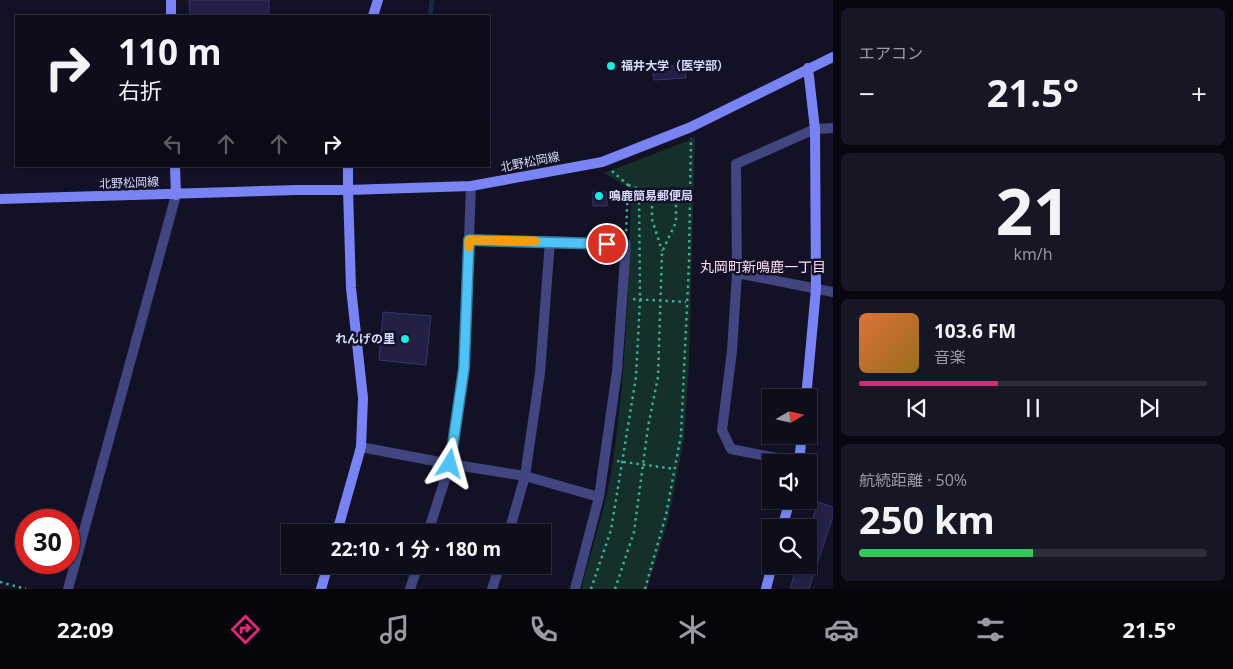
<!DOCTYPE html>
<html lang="ja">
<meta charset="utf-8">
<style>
body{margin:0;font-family:"Open Sans","Noto Sans JP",sans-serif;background:#171625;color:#f1f3f6;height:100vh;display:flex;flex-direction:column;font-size:19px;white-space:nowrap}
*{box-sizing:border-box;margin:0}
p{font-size:16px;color:#9b9ca3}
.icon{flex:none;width:28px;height:28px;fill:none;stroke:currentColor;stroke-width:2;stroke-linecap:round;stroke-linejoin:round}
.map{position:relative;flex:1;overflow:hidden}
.sheet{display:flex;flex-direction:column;gap:8px;padding:8px;background:#08070f;width:400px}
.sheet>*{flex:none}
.hud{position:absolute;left:15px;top:15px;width:475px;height:152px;border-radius:0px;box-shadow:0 1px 4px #0004,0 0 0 1px #2e2d3b;background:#0e0d1c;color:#f1f3f6;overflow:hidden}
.needle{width:32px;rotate:81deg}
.fabs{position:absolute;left:762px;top:389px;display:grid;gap:10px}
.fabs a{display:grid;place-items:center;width:55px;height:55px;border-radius:0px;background:#0e0d1c;box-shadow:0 1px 4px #0004,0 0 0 1px #2e2d3b;font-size:25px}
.speed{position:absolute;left:15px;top:509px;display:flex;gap:10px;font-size:25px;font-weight:700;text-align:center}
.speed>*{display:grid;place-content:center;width:65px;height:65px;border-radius:50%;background:#0e0d1c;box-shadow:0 1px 4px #0004,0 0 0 1px #2e2d3b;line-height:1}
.speed .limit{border:8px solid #d22;background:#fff;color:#111}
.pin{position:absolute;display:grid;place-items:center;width:42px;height:42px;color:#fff;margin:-21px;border:2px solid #fff;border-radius:50%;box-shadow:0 1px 5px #0007}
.me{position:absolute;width:55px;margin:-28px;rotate:8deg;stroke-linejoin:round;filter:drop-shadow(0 0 4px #0008)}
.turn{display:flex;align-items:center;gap:18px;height:105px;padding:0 20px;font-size:22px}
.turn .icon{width:65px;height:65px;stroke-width:2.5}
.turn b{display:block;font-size:35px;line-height:42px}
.lanes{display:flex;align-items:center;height:48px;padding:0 20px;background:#0003;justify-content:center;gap:25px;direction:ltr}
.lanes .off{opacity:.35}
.big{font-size:38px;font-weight:700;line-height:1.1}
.sheet .tile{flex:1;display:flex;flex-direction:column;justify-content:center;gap:8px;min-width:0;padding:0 18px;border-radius:8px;background:#171625}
.sheet .dial{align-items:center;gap:0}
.dial b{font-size:65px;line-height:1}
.song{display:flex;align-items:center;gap:15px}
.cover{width:60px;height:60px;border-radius:8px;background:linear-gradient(135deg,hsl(20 70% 55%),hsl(40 70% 35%))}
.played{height:5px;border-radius:2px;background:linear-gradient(90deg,#db2777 40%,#2e2d3b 40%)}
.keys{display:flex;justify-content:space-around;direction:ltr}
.heat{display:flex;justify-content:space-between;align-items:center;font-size:28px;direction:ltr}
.charge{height:8px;border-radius:4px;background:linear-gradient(90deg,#34c759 50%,#2e2d3b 0)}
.trip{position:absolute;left:281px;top:524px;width:270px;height:50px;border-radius:0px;background:#0e0d1c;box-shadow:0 1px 4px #0004,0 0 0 1px #2e2d3b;font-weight:700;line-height:50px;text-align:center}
.tab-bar{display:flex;height:80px;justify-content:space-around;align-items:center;background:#06050b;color:#9b9ca3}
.tab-bar .icon{width:35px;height:35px}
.tab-bar .selected{color:#db2777}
.tab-bar b{font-size:22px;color:#f1f3f6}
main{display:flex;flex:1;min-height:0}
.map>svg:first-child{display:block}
.green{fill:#152f2b}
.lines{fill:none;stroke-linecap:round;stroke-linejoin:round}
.stream{stroke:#132d48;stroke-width:4.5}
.building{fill:#231f45;stroke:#38336f}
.path{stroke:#3bae9a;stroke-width:2.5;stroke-dasharray:2.5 4;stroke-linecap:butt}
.street{stroke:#414580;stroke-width:10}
.secondary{stroke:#7983f3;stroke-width:10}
.route-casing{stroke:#337fa1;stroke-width:12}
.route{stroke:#4fc3f7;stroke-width:9}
.slow{stroke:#f59e0b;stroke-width:9}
.poi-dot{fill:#16ebe8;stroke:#131125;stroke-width:2}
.labels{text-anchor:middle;stroke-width:5;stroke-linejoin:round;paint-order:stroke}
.poi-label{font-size:12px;font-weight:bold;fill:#d9d9fc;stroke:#131125;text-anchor:start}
.street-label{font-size:12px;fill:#d9d9fc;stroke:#131125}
.neighbourhood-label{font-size:14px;fill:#fcdbf4;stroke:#131125}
</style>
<main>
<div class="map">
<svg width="833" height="589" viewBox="0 0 833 589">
<rect width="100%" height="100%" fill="#131125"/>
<path class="green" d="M 695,138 L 689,363 L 684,439 L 668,521 L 647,589 L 581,589 C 592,549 605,509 612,468 C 626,375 629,282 631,189 L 604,173 Z"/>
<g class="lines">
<path class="stream" d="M 430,16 L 432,0"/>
</g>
<path class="building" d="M 189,0 L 269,0 L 269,16 L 190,16 Z
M 685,65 L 686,78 L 654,80 L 653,67 Z
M 593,192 L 607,192 L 607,206 L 593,206 Z
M 383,312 L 431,316 L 426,365 L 379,360 Z
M 818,502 L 833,507 L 833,516 L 809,589 L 790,589 L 797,565 L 809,565 L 809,531 Z"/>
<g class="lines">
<path class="path" d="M 612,171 L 628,185 L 626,233
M 628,185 C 650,193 667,195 690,191
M 652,193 L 652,219 L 662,251
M 633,299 L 686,302
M 617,461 L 675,469
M 0,582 L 26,589
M 591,589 L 611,530 L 636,377 L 640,300 L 639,189
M 615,589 L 634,532 L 648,427 L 658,377 L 662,252 L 676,222 L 676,193
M 645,589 L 666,515 L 681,435 L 689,263 L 691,138"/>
<path class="street" d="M 469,240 L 550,241 L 626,244 L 617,371 L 599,497 L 575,589
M 737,273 L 833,292
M 361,447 L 450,464 L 525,476 L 599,497
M 797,462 L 731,449 L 722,430 L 732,351 L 737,273 L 736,164 L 815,129 L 833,128
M 428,532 L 450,464 L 464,367 L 471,186
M 509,532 L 525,476 L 540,373 L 550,241
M 68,589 L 176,195
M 410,589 L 418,565
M 492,589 L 500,565"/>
<path class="secondary" d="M 171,0 L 171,16
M 373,16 L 378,0
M 175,166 L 176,195
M 0,199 L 297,190 L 348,190 L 471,186 L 602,162 L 691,127 L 833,57
M 806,398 L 816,289 L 815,129 L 808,68
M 799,462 L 802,435
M 782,528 L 790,500
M 337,532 L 361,447 L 363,398 L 351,288 L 348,190 L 348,166
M 321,589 L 328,565
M 766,589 L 772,565"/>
</g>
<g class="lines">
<defs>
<path id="route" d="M 450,464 L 464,368 L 469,240 L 607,244"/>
</defs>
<use href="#route" class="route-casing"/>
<use href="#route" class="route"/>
<path class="slow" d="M 469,247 L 469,240 L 535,241"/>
</g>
<g class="poi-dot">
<circle cx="611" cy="66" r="5"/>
<circle cx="599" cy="196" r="5"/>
<circle cx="405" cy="339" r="5"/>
</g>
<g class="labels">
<g class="poi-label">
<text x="621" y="70">福井大学（医学部）</text>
<text x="609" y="200">鳴鹿簡易郵便局</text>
<text x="395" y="343" text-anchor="end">れんげの里</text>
</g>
<g class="street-label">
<text transform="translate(530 162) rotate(-11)" y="4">北野松岡線</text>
<text transform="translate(129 183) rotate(-2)" y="4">北野松岡線</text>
</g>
<g class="neighbourhood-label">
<text x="763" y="272">丸岡町新鳴鹿一丁目</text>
</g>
</g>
</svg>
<div class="fabs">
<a><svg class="needle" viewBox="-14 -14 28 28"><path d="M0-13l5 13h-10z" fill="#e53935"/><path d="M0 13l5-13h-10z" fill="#9b9ca3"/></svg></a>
<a><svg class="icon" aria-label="sound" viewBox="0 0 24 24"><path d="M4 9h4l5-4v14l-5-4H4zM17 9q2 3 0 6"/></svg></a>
<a><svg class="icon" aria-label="search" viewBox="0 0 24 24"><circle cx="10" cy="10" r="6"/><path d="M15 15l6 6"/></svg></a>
</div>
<div class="speed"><div class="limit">30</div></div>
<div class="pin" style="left:607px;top:244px;background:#d93025"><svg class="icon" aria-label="arrive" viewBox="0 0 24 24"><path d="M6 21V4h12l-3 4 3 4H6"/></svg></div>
<svg class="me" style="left:450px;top:464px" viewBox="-20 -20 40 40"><path d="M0-17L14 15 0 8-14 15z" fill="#4fc3f7" stroke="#fff" stroke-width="4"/></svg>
<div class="trip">22:10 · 1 分 · 180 m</div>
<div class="hud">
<div class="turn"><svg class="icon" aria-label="right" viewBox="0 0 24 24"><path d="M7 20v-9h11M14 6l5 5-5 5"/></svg><div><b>110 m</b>右折</div></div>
<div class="lanes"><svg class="icon off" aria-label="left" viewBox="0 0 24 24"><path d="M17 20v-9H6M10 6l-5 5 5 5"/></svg><svg class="icon off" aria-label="ahead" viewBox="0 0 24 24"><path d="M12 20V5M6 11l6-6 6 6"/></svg><svg class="icon off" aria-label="ahead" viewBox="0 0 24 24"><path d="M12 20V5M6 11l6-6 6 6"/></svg><svg class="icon" aria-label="right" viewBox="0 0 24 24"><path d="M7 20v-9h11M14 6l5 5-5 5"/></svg></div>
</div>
</div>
<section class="sheet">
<div class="tile"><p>エアコン</p>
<div class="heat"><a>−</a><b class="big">21.5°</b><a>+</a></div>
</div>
<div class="tile dial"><b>21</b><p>km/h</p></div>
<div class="tile">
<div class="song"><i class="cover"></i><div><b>103.6 FM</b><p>音楽</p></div></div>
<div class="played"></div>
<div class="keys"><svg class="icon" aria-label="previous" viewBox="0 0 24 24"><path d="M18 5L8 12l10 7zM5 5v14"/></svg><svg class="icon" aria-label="pause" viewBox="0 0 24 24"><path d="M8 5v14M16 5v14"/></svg><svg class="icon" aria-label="next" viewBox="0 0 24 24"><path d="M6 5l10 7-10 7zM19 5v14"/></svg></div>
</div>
<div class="tile"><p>航続距離 · 50%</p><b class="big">250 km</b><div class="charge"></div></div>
</section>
</main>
<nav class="tab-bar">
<b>22:09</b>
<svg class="icon selected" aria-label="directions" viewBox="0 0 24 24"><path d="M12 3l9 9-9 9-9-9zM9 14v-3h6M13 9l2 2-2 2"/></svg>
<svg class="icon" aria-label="music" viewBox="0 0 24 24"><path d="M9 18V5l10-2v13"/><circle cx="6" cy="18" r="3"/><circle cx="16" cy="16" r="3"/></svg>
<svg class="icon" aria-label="phone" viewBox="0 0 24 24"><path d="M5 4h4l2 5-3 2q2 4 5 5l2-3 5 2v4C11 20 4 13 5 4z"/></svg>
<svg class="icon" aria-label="climate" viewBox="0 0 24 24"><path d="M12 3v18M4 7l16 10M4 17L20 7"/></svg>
<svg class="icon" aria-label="car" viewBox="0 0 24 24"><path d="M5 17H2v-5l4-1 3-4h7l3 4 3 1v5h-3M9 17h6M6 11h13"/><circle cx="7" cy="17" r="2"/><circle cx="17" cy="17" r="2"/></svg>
<svg class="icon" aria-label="filters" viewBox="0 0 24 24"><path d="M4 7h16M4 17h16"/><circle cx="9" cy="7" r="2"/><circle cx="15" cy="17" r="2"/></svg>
<b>21.5°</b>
</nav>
